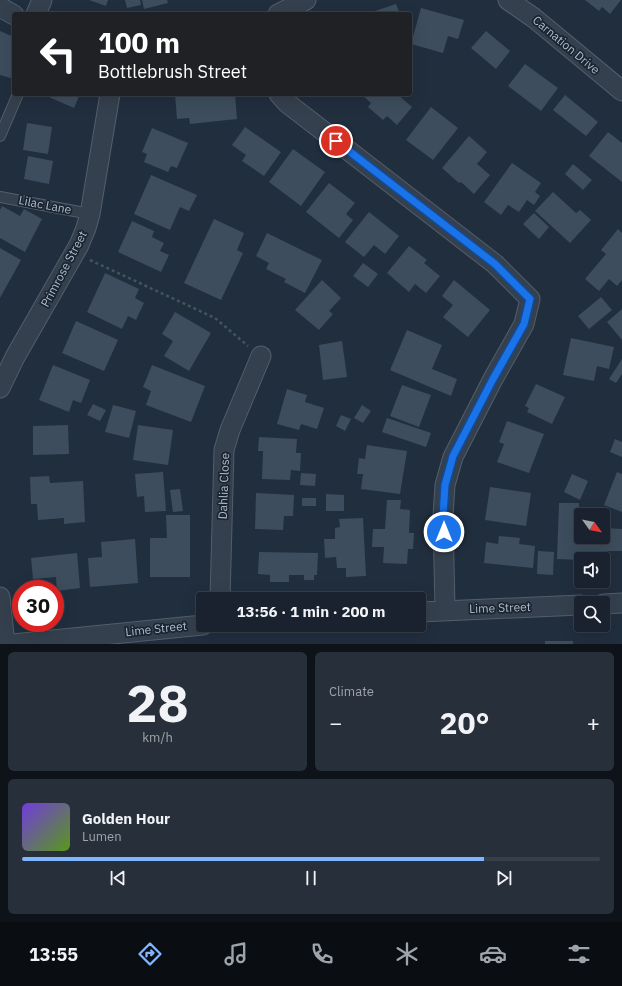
<!DOCTYPE html>
<meta charset="utf-8">
<style>
body{margin:0;font-family:"IBM Plex Sans",sans-serif;background:#262f3a;color:#f1f3f6;height:100vh;display:flex;flex-direction:column;font-size:15px;white-space:nowrap}
*{box-sizing:border-box;margin:0}
p{font-size:13px;color:#9fa4aa}
.icon{flex:none;width:22px;height:22px;fill:none;stroke:currentColor;stroke-width:2;stroke-linecap:round;stroke-linejoin:round}
.map{position:relative;height:644px;overflow:hidden}
.side{display:flex;flex-direction:column;gap:8px;padding:8px;background:#0e1319;flex:1}
.side>*{flex:none}
.top-card{position:absolute;left:12px;top:12px;width:400px;height:84px;border-radius:4px;box-shadow:0 4px 16px #0002,0 0 0 1px #373f4a;background:#202124;color:#fff;overflow:hidden}
.needle{width:26px;rotate:123deg}
.fabs{position:absolute;left:574px;top:508px;display:grid;gap:8px}
.fabs a{display:grid;place-items:center;width:36px;height:36px;border-radius:4px;background:#19222e;box-shadow:0 4px 16px #0002,0 0 0 1px #373f4a;font-size:20px}
.speed{position:absolute;left:12px;top:580px;display:flex;gap:8px;font-size:20px;font-weight:700;text-align:center}
.speed>*{display:grid;place-content:center;width:52px;height:52px;border-radius:50%;background:#19222e;box-shadow:0 4px 16px #0002,0 0 0 1px #373f4a;line-height:1}
.speed .limit{border:6px solid #d22;background:#fff;color:#111}
.pin{position:absolute;display:grid;place-items:center;width:34px;height:34px;color:#fff;margin:-17px;border:2px solid #fff;border-radius:50%;box-shadow:0 1px 4px #0007}
.me{position:absolute;width:44px;margin:-22px;rotate:0deg;stroke-linejoin:round;filter:drop-shadow(0 0 3px #0008)}
.turn{display:flex;align-items:center;gap:14px;height:84px;padding:0 20px;font-size:18px}
.turn .icon{width:52px;height:52px;stroke-width:2.5}
.turn b{display:block;font-size:28px;line-height:34px}
.big{font-size:30px;font-weight:700;line-height:1.1}
.side .card{flex:1;display:flex;flex-direction:column;justify-content:center;gap:6px;min-width:0;padding:0 14px;border-radius:6px;background:#262f3a}
.side .dial{align-items:center;gap:0}
.dial b{font-size:52px;line-height:1}
.song{display:flex;align-items:center;gap:12px}
.cover{width:48px;height:48px;border-radius:6px;background:linear-gradient(135deg,hsl(260 70% 55%),hsl(90 70% 35%))}
.played{height:4px;border-radius:2px;background:linear-gradient(90deg,#80b5ff 80%,#373f4a 80%)}
.keys{display:flex;justify-content:space-around;direction:ltr}
.heat{display:flex;justify-content:space-between;align-items:center;font-size:22px;direction:ltr}
.side .tiles{flex:1;display:grid;gap:8px;grid-template-columns:1fr 1fr}
.card:last-child{grid-column:span 2}
.trip{position:absolute;left:196px;top:592px;width:230px;height:40px;border-radius:4px;background:#19222e;box-shadow:0 4px 16px #0002,0 0 0 1px #373f4a;font-weight:700;line-height:40px;text-align:center}
.dock{display:flex;height:64px;justify-content:space-around;align-items:center;background:#0a0e12;color:#9fa4aa}
.dock .icon{width:28px;height:28px}
.dock .current{color:#80b5ff}
.dock b{font-size:18px;color:#f1f3f6}
.map>svg:first-child{display:block}
.building{fill:#3d4d5d}
.lines{fill:none;stroke-linecap:round;stroke-linejoin:round}
.lane-casing{stroke:#535e6b;stroke-width:12}
.street-casing{stroke:#535e6b;stroke-width:21}
.path{stroke:#3e5859;stroke-width:2.5;stroke-dasharray:3 3;stroke-linecap:butt}
.lane{stroke:#35404e;stroke-width:10}
.street{stroke:#35404e;stroke-width:19}
.route-casing{stroke:#114b97;stroke-width:10}
.route{stroke:#1a73e8;stroke-width:7}
.labels{text-anchor:middle;stroke-width:3.5;stroke-linejoin:round;paint-order:stroke}
.street-label{font-size:12px;fill:#b1bbc9;stroke:#1a2532}
</style>
<div class="map">
<svg width="622" height="644" viewBox="0 0 622 644">
<rect width="100%" height="100%" fill="#212e3e"/>
<path class="building" d="M 89,0 L 108,0 L 106,6 Z
M 125,0 L 140,0 L 141,5 L 127,8 Z
M 142,0 L 167,0 L 168,3 L 144,9 Z
M 585,0 L 621,0 L 610,14 L 602,7 L 599,11 Z
M 396,4 L 400,14 L 366,14 Z
M 421,8 L 464,20 L 458,39 L 448,36 L 443,53 L 411,44 Z
M 0,31 L 14,37 L 14,79 L 0,75 Z
M 486,31 L 510,51 L 496,69 L 471,48 Z
M 525,64 L 558,88 L 541,111 L 508,86 Z
M 42,94 L 80,94 L 74,108 Z
M 175,94 L 235,94 L 237,119 L 190,124 L 189,118 L 177,119 Z
M 361,94 L 397,94 L 412,107 L 397,125 L 387,116 L 383,120 L 368,107 L 371,103 Z
M 565,95 L 598,122 L 586,136 L 553,110 Z
M 431,107 L 458,128 L 433,160 L 406,140 Z
M 27,123 L 52,127 L 48,154 L 23,150 Z
M 245,127 L 281,152 L 264,176 L 242,161 L 246,155 L 232,145 Z
M 152,128 L 188,143 L 177,168 L 171,166 L 168,172 L 144,162 L 147,154 L 142,152 Z
M 608,132 L 622,143 L 622,182 L 589,156 Z
M 469,136 L 487,152 L 477,164 L 490,175 L 474,194 L 461,182 L 459,183 L 442,168 Z
M 293,149 L 325,172 L 301,206 L 269,182 Z
M 28,156 L 53,161 L 49,184 L 24,179 Z
M 512,163 L 541,183 L 535,192 L 540,196 L 534,205 L 527,200 L 519,212 L 508,205 L 501,215 L 484,202 Z
M 573,164 L 592,180 L 583,190 L 565,174 Z
M 151,175 L 197,195 L 189,211 L 180,207 L 170,230 L 134,214 Z
M 329,183 L 355,203 L 346,214 L 353,220 L 339,238 L 306,212 Z
M 553,192 L 576,213 L 580,210 L 591,220 L 570,243 L 535,211 Z
M 2,206 L 20,216 L 24,209 L 42,219 L 25,252 L 0,238 L 0,210 Z
M 369,212 L 399,236 L 385,254 L 374,245 L 364,257 L 345,242 Z
M 534,213 L 549,227 L 539,239 L 523,224 Z
M 214,219 L 244,233 L 237,250 L 243,253 L 221,300 L 184,283 Z
M 132,221 L 154,231 L 152,237 L 164,243 L 160,251 L 169,255 L 161,272 L 118,252 Z
M 618,229 L 622,233 L 622,280 L 617,286 L 609,279 L 599,291 L 585,279 L 606,254 L 601,250 Z
M 267,233 L 322,260 L 305,293 L 284,282 L 286,279 L 266,269 L 269,263 L 256,256 Z
M 409,246 L 427,260 L 424,263 L 440,276 L 426,293 L 415,284 L 409,292 L 387,273 Z
M 0,248 L 21,260 L 0,298 Z
M 363,263 L 378,274 L 368,287 L 353,276 Z
M 105,273 L 139,289 L 135,298 L 144,303 L 136,320 L 128,316 L 122,329 L 87,312 Z
M 322,280 L 341,298 L 329,311 L 333,314 L 319,330 L 295,310 Z
M 454,280 L 490,310 L 468,337 L 443,317 L 453,305 L 442,296 Z
M 601,297 L 612,310 L 589,329 L 578,316 Z
M 622,309 L 622,340 L 607,322 Z
M 175,312 L 211,333 L 189,371 L 164,356 L 173,341 L 162,334 Z
M 76,321 L 118,340 L 104,371 L 62,353 Z
M 407,330 L 442,345 L 432,369 L 457,379 L 451,396 L 390,370 Z
M 571,338 L 614,347 L 609,369 L 597,366 L 594,381 L 563,375 Z
M 342,341 L 347,377 L 323,380 L 319,345 Z
M 622,359 L 622,374 L 616,383 L 609,379 Z
M 53,365 L 90,380 L 81,403 L 73,400 L 69,412 L 39,400 Z
M 152,365 L 205,386 L 191,422 L 146,405 L 151,391 L 143,387 Z
M 536,384 L 565,397 L 552,424 L 527,412 L 529,408 L 525,406 Z
M 402,385 L 431,395 L 419,427 L 390,416 Z
M 287,389 L 307,395 L 305,402 L 324,408 L 317,429 L 301,424 L 299,430 L 277,424 Z
M 93,404 L 106,410 L 100,421 L 87,415 Z
M 113,405 L 136,411 L 129,438 L 105,432 Z
M 362,405 L 371,411 L 363,423 L 354,418 Z
M 341,415 L 351,419 L 345,431 L 336,426 Z
M 387,418 L 431,433 L 426,447 L 382,432 Z
M 507,421 L 544,434 L 529,473 L 497,462 L 504,444 L 499,442 Z
M 68,425 L 69,454 L 33,455 L 33,426 Z
M 138,425 L 173,430 L 168,465 L 133,460 Z
M 259,437 L 297,439 L 296,453 L 301,453 L 300,471 L 291,470 L 290,480 L 262,479 L 263,451 L 258,451 Z
M 615,439 L 622,442 L 622,457 L 610,452 Z
M 367,445 L 407,451 L 400,494 L 361,489 L 363,474 L 357,474 L 359,458 L 365,459 Z
M 163,472 L 166,511 L 145,512 L 144,496 L 137,497 L 135,474 Z
M 617,472 L 622,474 L 622,512 L 604,505 Z
M 301,473 L 316,474 L 315,486 L 300,485 Z
M 572,474 L 588,481 L 580,500 L 564,492 Z
M 49,476 L 50,483 L 83,481 L 85,522 L 64,524 L 64,518 L 38,520 L 37,504 L 31,504 L 30,477 Z
M 490,487 L 531,493 L 526,526 L 485,520 Z
M 180,489 L 183,511 L 173,512 L 170,490 Z
M 256,493 L 294,495 L 293,516 L 284,516 L 283,530 L 255,529 Z
M 326,494 L 344,495 L 344,511 L 326,511 Z
M 302,498 L 316,498 L 316,506 L 302,506 Z
M 387,500 L 401,500 L 400,509 L 410,510 L 409,533 L 414,533 L 413,549 L 408,549 L 407,564 L 383,563 L 384,547 L 372,547 L 373,529 L 385,529 Z
M 559,503 L 579,503 L 579,524 L 581,524 L 581,537 L 603,537 L 603,528 L 622,529 L 622,551 L 600,551 L 600,559 L 581,559 L 581,560 L 557,559 Z
M 166,515 L 190,515 L 190,577 L 150,577 L 150,538 L 167,538 Z
M 363,518 L 366,576 L 346,577 L 346,568 L 337,568 L 336,557 L 325,558 L 324,539 L 335,539 L 335,528 L 340,527 L 339,519 Z
M 499,536 L 520,538 L 519,544 L 535,546 L 533,568 L 484,563 L 486,542 L 498,544 Z
M 135,539 L 138,583 L 90,587 L 88,558 L 102,557 L 101,542 Z
M 538,551 L 554,552 L 553,575 L 537,574 Z
M 259,552 L 318,553 L 317,575 L 314,575 L 314,580 L 304,580 L 304,575 L 289,575 L 289,582 L 270,582 L 270,575 L 258,574 Z
M 77,553 L 80,588 L 57,591 L 56,577 L 33,579 L 31,558 Z
M 545,641 L 573,641 L 573,644 L 545,644 Z"/>
<g class="lines">
<defs>
<path id="lane" d="M 0,136 L 18,94
M 0,197 L 90,214"/>
<path id="street" d="M 508,0 L 534,18 L 622,91
M 0,7 L 14,15
M 36,14 L 42,0
M 278,14 L 306,0
M 279,94 L 287,103 L 495,264 L 530,299 L 524,324 L 493,379 L 453,457 L 445,485 L 443,516 L 445,610
M 0,388 L 15,357 L 79,245 L 86,228 L 90,214 L 110,94
M 0,597 L 5,644
M 220,599 L 224,450 L 230,430 L 261,356
M 603,604 L 622,603
M 419,612 L 581,605
M 13,644 L 203,625"/>
</defs>
<use href="#lane" class="lane-casing"/>
<use href="#street" class="street-casing"/>
<path class="path" d="M 90,260 L 215,318 L 248,346"/>
<use href="#lane" class="lane"/>
<use href="#street" class="street"/>
</g>
<g class="lines">
<defs>
<path id="route" d="M 336,141 L 495,264 L 530,299 L 524,324 L 493,379 L 453,456 L 445,485 L 443,516 L 444,532"/>
</defs>
<use href="#route" class="route-casing"/>
<use href="#route" class="route"/>
</g>
<g class="labels">
<g class="street-label">
<text transform="translate(566 45) rotate(40)" y="4">Carnation Drive</text>
<text transform="translate(45 205) rotate(11)" y="4">Lilac Lane</text>
<text transform="translate(64 269) rotate(-62)" y="4">Primrose Street</text>
<text transform="translate(224 486) rotate(-88)" y="4">Dahlia Close</text>
<text transform="translate(500 608) rotate(-2)" y="4">Lime Street</text>
<text transform="translate(156 629) rotate(-6)" y="4">Lime Street</text>
</g>
</g>
</svg>
<div class="fabs">
<a><svg class="needle" viewBox="-14 -14 28 28"><path d="M0-13l5 13h-10z" fill="#e53935"/><path d="M0 13l5-13h-10z" fill="#9fa4aa"/></svg></a>
<a><svg class="icon" aria-label="sound" viewBox="0 0 24 24"><path d="M4 9h4l5-4v14l-5-4H4zM17 9q2 3 0 6"/></svg></a>
<a><svg class="icon" aria-label="search" viewBox="0 0 24 24"><circle cx="10" cy="10" r="6"/><path d="M15 15l6 6"/></svg></a>
</div>
<div class="speed"><div class="limit">30</div></div>
<div class="pin" style="left:336px;top:141px;background:#d93025"><svg class="icon" aria-label="arrive" viewBox="0 0 24 24"><path d="M6 21V4h12l-3 4 3 4H6"/></svg></div>
<svg class="me" style="left:444px;top:532px" viewBox="-20 -20 40 40"><circle r="17" fill="#1a73e8" stroke="#fff" stroke-width="3"/><path d="M0-11L8 9 0 5-8 9z" fill="#fff"/></svg>
<div class="trip">13:56 · 1 min · 200 m</div>
<div class="top-card">
<div class="turn"><svg class="icon" aria-label="left" viewBox="0 0 24 24"><path d="M17 20v-9H6M10 6l-5 5 5 5"/></svg><div><b>100 m</b>Bottlebrush Street</div></div>
</div>
</div>
<section class="side">
<div class="tiles">
<div class="card dial"><b>28</b><p>km/h</p></div>
<div class="card"><p>Climate</p>
<div class="heat"><a>−</a><b class="big">20°</b><a>+</a></div>
</div>
<div class="card">
<div class="song"><i class="cover"></i><div><b>Golden Hour</b><p>Lumen</p></div></div>
<div class="played"></div>
<div class="keys"><svg class="icon" aria-label="previous" viewBox="0 0 24 24"><path d="M18 5L8 12l10 7zM5 5v14"/></svg><svg class="icon" aria-label="pause" viewBox="0 0 24 24"><path d="M8 5v14M16 5v14"/></svg><svg class="icon" aria-label="next" viewBox="0 0 24 24"><path d="M6 5l10 7-10 7zM19 5v14"/></svg></div>
</div>
</div>
</section>
<nav class="dock">
<b>13:55</b>
<svg class="icon current" aria-label="directions" viewBox="0 0 24 24"><path d="M12 3l9 9-9 9-9-9zM9 14v-3h6M13 9l2 2-2 2"/></svg>
<svg class="icon" aria-label="music" viewBox="0 0 24 24"><path d="M9 18V5l10-2v13"/><circle cx="6" cy="18" r="3"/><circle cx="16" cy="16" r="3"/></svg>
<svg class="icon" aria-label="phone" viewBox="0 0 24 24"><path d="M5 4h4l2 5-3 2q2 4 5 5l2-3 5 2v4C11 20 4 13 5 4z"/></svg>
<svg class="icon" aria-label="climate" viewBox="0 0 24 24"><path d="M12 3v18M4 7l16 10M4 17L20 7"/></svg>
<svg class="icon" aria-label="car" viewBox="0 0 24 24"><path d="M5 17H2v-5l4-1 3-4h7l3 4 3 1v5h-3M9 17h6M6 11h13"/><circle cx="7" cy="17" r="2"/><circle cx="17" cy="17" r="2"/></svg>
<svg class="icon" aria-label="filters" viewBox="0 0 24 24"><path d="M4 7h16M4 17h16"/><circle cx="9" cy="7" r="2"/><circle cx="15" cy="17" r="2"/></svg>
</nav>
